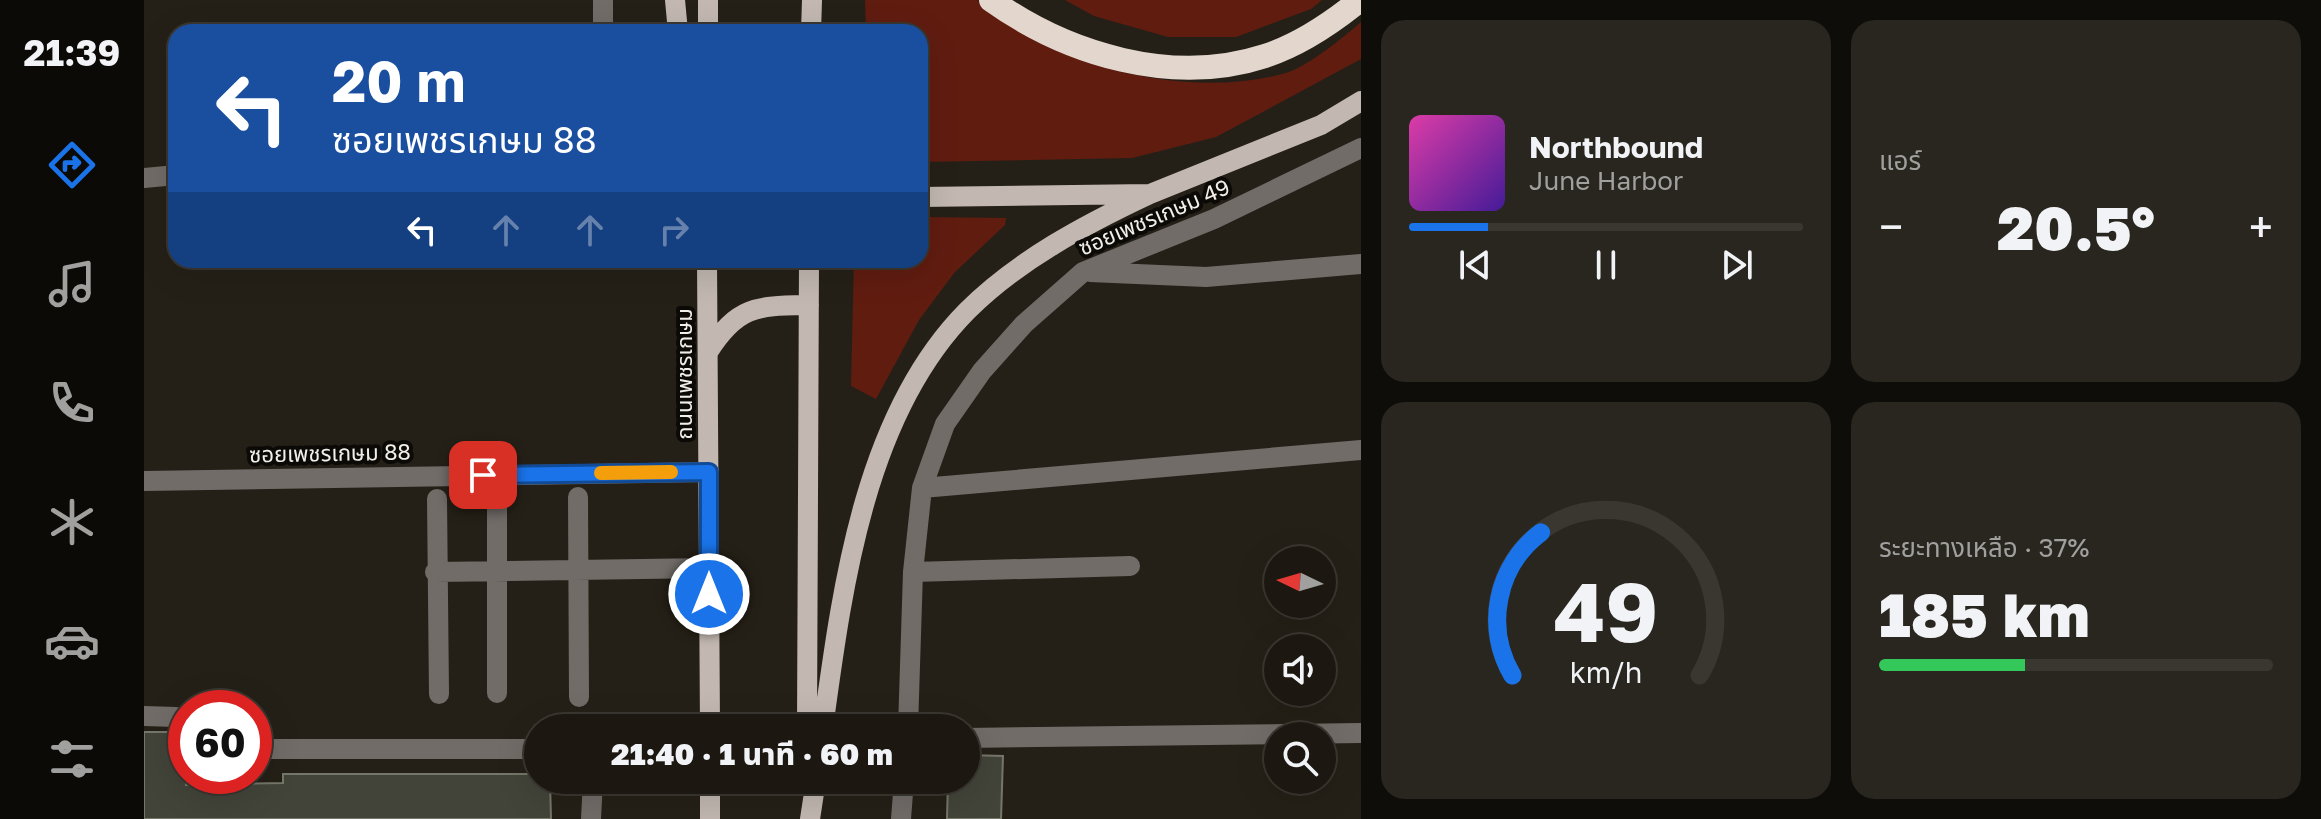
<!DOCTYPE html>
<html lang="th">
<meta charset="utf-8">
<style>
body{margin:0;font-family:"Golos Text","Noto Sans Thai",sans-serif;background:#29251f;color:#f1f3f6;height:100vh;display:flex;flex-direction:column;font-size:30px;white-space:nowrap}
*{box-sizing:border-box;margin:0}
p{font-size:26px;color:#a0a09f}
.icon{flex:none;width:44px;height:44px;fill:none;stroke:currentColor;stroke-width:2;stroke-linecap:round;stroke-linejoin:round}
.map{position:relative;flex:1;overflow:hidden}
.side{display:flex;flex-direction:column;gap:20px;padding:20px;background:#0f0d09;width:960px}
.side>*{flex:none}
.banner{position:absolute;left:24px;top:24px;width:760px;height:244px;border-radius:24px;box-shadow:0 8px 32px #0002,0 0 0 2px #3a3731;background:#1a4fa0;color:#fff;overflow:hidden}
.needle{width:52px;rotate:275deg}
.buttons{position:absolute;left:1120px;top:546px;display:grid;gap:16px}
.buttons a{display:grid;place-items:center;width:72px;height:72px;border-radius:50%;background:#1c1811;box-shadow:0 8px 32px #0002,0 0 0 2px #3a3731;font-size:40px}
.speed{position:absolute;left:24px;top:690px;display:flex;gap:16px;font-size:40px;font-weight:700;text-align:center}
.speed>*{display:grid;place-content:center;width:104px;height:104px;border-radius:50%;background:#1c1811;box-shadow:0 8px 32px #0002,0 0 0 2px #3a3731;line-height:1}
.speed .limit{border:12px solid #d22;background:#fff;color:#111}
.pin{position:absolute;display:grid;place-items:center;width:68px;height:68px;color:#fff;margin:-34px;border-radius:16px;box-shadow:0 4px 12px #0006}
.me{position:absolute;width:88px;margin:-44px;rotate:0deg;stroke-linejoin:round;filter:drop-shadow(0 0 6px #0008)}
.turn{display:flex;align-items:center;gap:28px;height:168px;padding:0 32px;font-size:36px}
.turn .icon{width:104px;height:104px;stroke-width:2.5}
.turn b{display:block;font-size:56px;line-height:68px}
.lanes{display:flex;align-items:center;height:76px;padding:0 32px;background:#0003;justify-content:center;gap:40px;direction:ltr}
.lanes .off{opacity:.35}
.big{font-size:60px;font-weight:800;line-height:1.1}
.side .widget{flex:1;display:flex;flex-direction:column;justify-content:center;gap:12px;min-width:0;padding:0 28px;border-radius:24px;background:#29251f}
.side .dial{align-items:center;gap:0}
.dial svg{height:208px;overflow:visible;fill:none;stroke:#3a3731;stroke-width:7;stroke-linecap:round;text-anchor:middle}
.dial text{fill:#f1f3f6;stroke:none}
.song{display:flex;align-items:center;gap:24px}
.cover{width:96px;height:96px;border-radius:12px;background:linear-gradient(135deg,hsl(320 70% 55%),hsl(260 70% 35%))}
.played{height:8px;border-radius:4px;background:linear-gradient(90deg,#1a73e8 20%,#3a3731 20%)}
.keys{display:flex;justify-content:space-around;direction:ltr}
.heat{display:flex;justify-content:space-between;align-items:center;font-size:44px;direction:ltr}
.charge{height:12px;border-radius:6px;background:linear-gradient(90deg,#34c759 37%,#3a3731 0)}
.side .tiles{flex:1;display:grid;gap:20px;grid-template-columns:repeat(2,1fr)}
.trip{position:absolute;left:380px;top:714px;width:456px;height:80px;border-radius:40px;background:#1c1811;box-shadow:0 8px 32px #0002,0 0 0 2px #3a3731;font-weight:800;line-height:80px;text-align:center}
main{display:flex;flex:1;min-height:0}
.tab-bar{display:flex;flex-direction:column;width:144px;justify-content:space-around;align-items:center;background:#0b0a07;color:#a0a09f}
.tab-bar .icon{width:56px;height:56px}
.tab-bar .current{color:#1a73e8}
.tab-bar b{font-size:36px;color:#f1f3f6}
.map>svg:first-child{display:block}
.green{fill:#611c10}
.building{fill:#434439;stroke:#75776a;stroke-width:2}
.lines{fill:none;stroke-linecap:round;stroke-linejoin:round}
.minor{stroke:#716c68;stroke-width:20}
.major{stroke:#c2b8b1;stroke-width:20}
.highway{stroke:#e3d6cd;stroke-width:24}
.route-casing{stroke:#114b97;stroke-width:20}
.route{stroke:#1a73e8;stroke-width:14}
.slow{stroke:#f59e0b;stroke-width:14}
.labels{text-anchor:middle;stroke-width:8;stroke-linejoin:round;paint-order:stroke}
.street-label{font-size:22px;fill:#f2efe8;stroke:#0c0a07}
</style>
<main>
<nav class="tab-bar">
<b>21:39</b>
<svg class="icon current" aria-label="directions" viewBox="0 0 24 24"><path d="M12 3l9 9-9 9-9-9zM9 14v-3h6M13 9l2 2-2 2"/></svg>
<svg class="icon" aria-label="music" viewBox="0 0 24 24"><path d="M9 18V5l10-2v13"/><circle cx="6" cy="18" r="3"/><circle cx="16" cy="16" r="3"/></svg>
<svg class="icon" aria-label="phone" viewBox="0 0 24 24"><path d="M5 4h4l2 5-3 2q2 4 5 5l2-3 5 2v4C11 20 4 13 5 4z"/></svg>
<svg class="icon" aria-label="climate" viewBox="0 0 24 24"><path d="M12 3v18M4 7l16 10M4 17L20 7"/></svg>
<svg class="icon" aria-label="car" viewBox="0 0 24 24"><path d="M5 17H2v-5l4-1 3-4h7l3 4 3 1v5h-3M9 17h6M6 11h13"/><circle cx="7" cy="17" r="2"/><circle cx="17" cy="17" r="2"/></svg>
<svg class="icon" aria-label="filters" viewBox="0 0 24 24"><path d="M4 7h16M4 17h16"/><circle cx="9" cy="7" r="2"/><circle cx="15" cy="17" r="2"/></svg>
</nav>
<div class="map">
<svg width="1217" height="819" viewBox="0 0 1217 819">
<rect width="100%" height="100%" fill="#252017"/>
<path class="green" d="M 721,0 L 833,0 C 909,67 1043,101 1142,73 C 1163,67 1200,37 1217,22 L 1217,59 L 1072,137 L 988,158 L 776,162 L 776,32 L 722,32 Z
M 921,0 L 1178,0 L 1167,9 L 1092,37 L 1024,37 L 950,16 Z
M 776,217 L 862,218 L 861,225 L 810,273 L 775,320 L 732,399 L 707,386 L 710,260 L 776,260 Z"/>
<path class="building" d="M 0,732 L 32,732 L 41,736 L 42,785 L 139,783 L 139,774 L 394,774 L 394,780 L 406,780 L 407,819 L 0,819 Z
M 822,755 L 859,756 L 857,819 L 803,819 L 804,780 L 822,780 Z"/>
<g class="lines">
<path class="minor" d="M 459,32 L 459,0
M 0,178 L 32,175
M 946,272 L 1062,277 L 1217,264
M 0,481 L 565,472
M 778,488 L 1217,450
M 434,497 L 435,697
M 293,499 L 295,694
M 291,572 L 565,568
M 769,572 L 986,566
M 353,693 L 353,504
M 0,716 L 32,717 L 42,723
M 764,728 L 769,572 L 778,488 L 801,424 L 838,371 L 880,324 L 939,272 L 1070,219 L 1217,148
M 822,738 L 1217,733
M 110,749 L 394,749
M 447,819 L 449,780
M 757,819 L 760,780"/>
<path class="major" d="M 531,0 L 534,32
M 564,32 L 564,0
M 667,32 L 668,0
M 776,197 L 1006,194 L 1177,125 L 1217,101
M 563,260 L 566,728
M 564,352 C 594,305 613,306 665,305
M 663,728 L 665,260
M 679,728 C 698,589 720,415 823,311 C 874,260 942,224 1006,194
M 566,780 L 566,819
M 666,819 L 672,780"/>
<path class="highway" d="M 847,0 C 924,55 1029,86 1121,56 C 1155,45 1189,22 1216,0"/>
</g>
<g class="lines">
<defs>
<path id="route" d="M 339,475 L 565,472 L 565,594"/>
</defs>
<use href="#route" class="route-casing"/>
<use href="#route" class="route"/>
<path class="slow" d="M 457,473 L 527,472"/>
</g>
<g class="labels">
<g class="street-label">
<text transform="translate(1010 217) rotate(-23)" y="8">ซอยเพชรเกษม 49</text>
<text transform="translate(540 374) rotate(-90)" y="8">ถนนเพชรเกษม</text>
<text transform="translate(186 453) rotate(-1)" y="8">ซอยเพชรเกษม 88</text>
</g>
</g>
</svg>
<div class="buttons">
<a><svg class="needle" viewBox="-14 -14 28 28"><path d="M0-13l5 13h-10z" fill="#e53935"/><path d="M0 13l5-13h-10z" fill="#a0a09f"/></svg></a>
<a><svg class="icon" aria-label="sound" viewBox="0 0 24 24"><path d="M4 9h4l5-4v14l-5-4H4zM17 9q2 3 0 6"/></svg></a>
<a><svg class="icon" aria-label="search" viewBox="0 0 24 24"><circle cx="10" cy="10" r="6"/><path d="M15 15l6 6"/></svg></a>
</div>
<div class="speed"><div class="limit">60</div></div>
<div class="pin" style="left:339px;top:475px;background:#d93025"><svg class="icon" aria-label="arrive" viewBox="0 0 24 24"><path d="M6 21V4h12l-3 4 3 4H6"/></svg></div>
<svg class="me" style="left:565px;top:594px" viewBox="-20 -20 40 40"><circle r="17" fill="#1a73e8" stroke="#fff" stroke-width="3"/><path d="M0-11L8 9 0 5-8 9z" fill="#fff"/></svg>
<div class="trip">21:40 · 1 นาที · 60 m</div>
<div class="banner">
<div class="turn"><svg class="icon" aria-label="left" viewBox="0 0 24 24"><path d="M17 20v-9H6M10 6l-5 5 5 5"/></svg><div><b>20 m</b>ซอยเพชรเกษม 88</div></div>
<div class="lanes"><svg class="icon" aria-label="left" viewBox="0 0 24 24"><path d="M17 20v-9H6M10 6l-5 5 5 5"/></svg><svg class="icon off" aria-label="ahead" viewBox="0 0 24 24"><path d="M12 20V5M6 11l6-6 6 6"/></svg><svg class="icon off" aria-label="ahead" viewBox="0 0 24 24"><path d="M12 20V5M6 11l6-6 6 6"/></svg><svg class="icon off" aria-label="right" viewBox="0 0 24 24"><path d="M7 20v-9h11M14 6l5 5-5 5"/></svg></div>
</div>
</div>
<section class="side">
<div class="tiles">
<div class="widget">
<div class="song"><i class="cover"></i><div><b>Northbound</b><p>June Harbor</p></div></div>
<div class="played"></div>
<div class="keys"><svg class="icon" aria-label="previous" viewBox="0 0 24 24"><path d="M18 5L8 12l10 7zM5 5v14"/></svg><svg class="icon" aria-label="pause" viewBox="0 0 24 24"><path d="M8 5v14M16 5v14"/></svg><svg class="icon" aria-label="next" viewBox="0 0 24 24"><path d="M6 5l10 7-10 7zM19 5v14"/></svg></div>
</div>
<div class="widget"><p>แอร์</p>
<div class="heat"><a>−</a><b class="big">20.5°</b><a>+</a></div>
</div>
<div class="widget dial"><svg viewBox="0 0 100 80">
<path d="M14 69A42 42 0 1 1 86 69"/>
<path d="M14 69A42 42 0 0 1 25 14" stroke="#1a73e8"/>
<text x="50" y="56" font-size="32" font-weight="700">49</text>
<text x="50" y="72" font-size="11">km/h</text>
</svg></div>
<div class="widget"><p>ระยะทางเหลือ · 37%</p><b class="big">185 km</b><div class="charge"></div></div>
</div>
</section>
</main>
